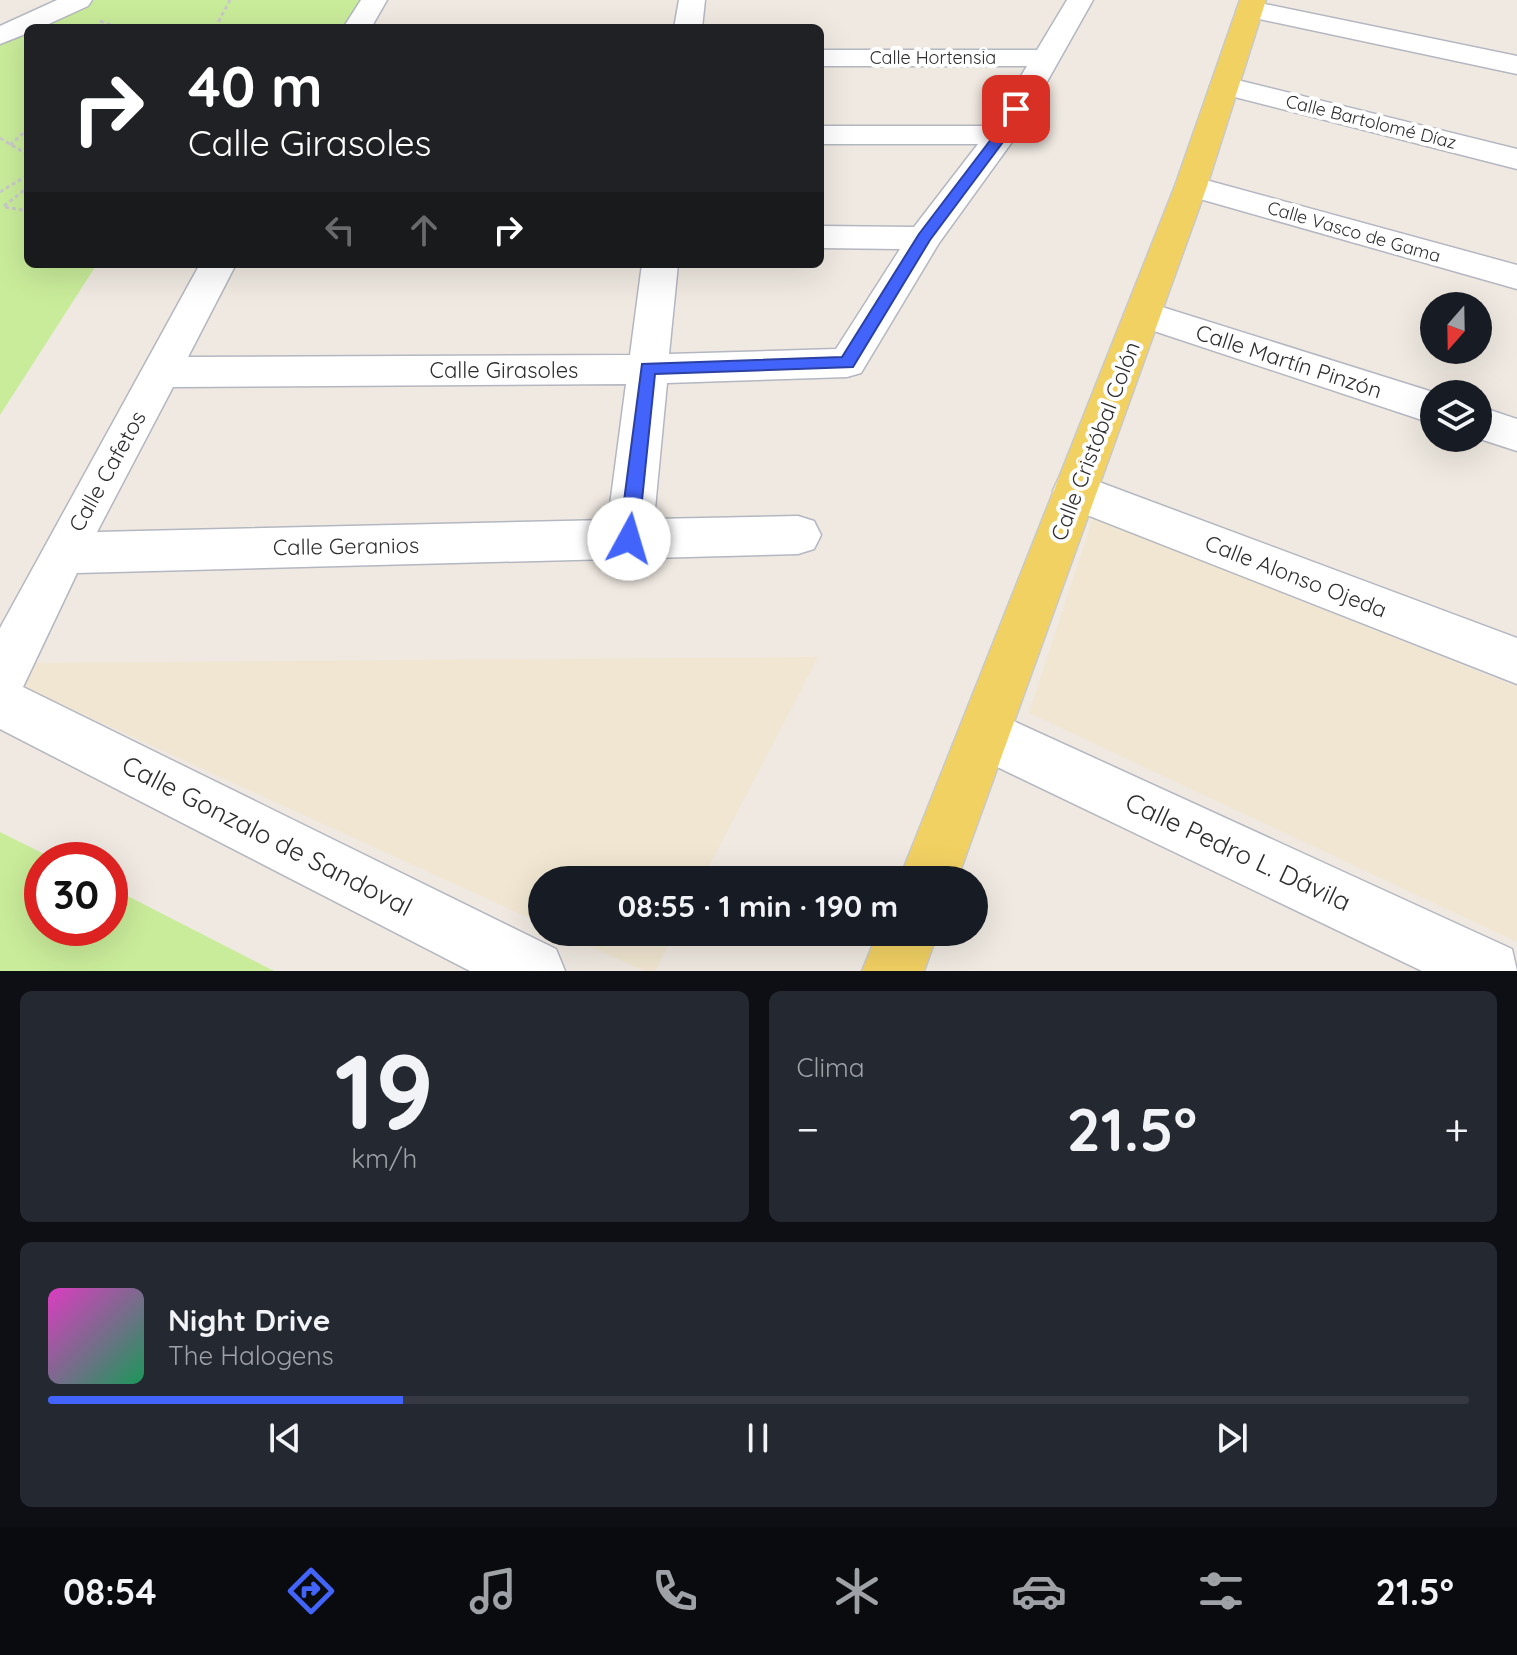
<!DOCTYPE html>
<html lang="es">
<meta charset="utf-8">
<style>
body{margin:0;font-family:Quicksand,sans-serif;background:#242831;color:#f1f3f6;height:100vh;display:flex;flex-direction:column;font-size:30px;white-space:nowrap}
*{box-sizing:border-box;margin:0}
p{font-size:26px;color:#9ea1a6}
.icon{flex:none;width:44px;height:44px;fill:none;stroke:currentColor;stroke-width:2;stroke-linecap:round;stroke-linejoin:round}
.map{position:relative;height:971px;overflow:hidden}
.drawer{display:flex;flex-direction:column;gap:20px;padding:20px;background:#0d0f14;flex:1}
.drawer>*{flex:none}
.hud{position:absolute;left:24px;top:24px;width:800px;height:244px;border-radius:12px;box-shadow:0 8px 32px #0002;background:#202124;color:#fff;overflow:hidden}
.needle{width:52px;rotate:200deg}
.tools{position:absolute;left:1420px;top:292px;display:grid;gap:16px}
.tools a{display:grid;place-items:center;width:72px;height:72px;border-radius:50%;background:#171b24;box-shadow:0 8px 32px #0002;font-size:40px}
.speed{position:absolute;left:24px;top:842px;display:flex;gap:16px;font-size:40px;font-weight:700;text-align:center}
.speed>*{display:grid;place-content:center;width:104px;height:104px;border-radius:50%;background:#171b24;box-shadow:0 8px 32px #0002;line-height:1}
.speed .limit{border:12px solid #d22;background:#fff;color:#111}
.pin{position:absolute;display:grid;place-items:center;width:68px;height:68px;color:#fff;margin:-34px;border-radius:16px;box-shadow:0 4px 12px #0006}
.me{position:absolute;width:88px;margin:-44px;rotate:6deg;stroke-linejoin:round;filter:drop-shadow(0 0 6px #0008)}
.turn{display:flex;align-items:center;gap:28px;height:168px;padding:0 32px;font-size:36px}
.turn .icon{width:104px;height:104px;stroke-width:2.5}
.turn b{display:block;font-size:56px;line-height:68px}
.lanes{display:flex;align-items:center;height:76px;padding:0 32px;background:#0003;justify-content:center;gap:40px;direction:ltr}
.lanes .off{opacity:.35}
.big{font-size:60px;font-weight:800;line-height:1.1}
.drawer .card{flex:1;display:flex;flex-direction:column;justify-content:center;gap:12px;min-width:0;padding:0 28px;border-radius:12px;background:#242831}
.drawer .dial{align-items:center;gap:0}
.dial b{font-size:104px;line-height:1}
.song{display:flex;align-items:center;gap:24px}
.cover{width:96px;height:96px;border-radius:12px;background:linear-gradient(135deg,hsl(310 70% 55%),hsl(150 70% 35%))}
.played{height:8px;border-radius:4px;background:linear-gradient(90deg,#4264fb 25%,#363941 25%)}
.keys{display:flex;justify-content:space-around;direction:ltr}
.heat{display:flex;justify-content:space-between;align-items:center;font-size:44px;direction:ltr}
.drawer .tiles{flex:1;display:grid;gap:20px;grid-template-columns:1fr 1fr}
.card:last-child{grid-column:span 2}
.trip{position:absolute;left:528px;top:866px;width:460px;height:80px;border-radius:40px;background:#171b24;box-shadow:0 8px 32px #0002;font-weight:800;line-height:80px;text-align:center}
.menu{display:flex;height:128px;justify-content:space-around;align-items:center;background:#090b0e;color:#9ea1a6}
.menu .icon{width:56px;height:56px}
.menu .current{color:#4264fb}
.menu b{font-size:36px;color:#f1f3f6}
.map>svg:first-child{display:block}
.education{fill:#f0e6d1}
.pitch{fill:#c9ec9a}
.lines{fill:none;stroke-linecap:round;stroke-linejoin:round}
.minor-casing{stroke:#b4b7c1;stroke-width:3}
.major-casing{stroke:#c9c9c9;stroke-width:3}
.path{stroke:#c9c9c9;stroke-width:3;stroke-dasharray:4 3;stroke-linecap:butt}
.minor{fill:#fff;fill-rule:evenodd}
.major{fill:#f2d163;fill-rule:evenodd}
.route{fill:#4264fb;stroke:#2b41a3;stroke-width:2}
.labels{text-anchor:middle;stroke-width:8;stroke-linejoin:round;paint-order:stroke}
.far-street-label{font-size:18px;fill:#2e2e2e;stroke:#fff}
.street-label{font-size:22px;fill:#2e2e2e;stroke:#fff}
.near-street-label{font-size:26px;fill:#2e2e2e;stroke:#fff}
</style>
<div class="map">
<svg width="1517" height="971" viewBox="0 0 1517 971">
<rect width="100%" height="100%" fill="#efe9e1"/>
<path class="education" d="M 1093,518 L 1517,687 L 1517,942 L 1029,713 Z
M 818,657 L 702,880 L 542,880 L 542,924 L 17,684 L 29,663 Z
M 559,932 L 675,932 L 655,971 L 644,971 Z"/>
<path class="pitch" d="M 95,0 L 366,0 L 351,28 L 33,28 Z
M 28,30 L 28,264 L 97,264 L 0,415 L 0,43 Z
M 0,832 L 56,860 L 42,860 L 42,928 L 110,928 L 110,887 L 274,971 L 0,971 Z"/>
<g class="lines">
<defs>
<path id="minor" d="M 57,0 L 92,0 L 88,6 L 40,28 L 28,28 L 28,33 L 0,44 L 0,26 Z
M 361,0 L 387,0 L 371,28 L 343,28 Z
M 679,0 L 705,0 L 702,28 L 674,28 Z
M 1067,0 L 1093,0 L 1017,135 L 939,243 L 861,373 L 847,377 L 667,383 L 654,519 L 798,516 L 814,521 L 821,535 L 814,549 L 798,554 L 77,573 L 23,687 L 556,949 L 565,971 L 470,971 L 0,729 L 0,628 L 200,264 L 236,264 L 188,357 L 630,355 L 642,264 L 678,264 L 669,354 L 836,349 L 900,249 L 820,248 L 820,226 L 914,227 L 978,144 L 820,144 L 820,126 L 991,126 L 1027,66 L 820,66 L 820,50 L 1037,50 ZM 626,384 L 608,520 L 97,532 L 173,387 Z
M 1250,1 L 1517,56 L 1517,74 L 1241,15 L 1237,9 L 1241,3 Z
M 1225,77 L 1517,149 L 1517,169 L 1215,92 L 1210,86 L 1215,80 Z
M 1191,176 L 1517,265 L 1517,289 L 1179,193 L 1175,186 L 1179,179 Z
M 1143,301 L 1439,394 L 1434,394 L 1434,424 L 1130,323 L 1124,314 L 1130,305 Z
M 1478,406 L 1517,419 L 1517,451 L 1477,438 Z
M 1075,473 L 1517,638 L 1517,684 L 1059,504 L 1053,491 L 1059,478 Z
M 985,708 L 1512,949 L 1517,971 L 1422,971 L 966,752 L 958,734 L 966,716 Z"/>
<path id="major" d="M 1240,0 L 1266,0 L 1207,186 L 957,880 L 899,880 L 1175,186 Z
M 878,932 L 938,932 L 924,971 L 862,971 Z"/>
</defs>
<use href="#minor" class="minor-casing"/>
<use href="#major" class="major-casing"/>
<path class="path" d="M 100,21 L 120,28
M 215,28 L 230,0
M 0,138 L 28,155
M 10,145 L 28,129
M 0,192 L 28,175
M 4,206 L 28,187
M 5,207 L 28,211"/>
<use href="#minor" class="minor"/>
<use href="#major" class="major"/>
</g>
<path class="route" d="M 1016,106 L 1022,109 L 1006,138 L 930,240 L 853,367 L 655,374 L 638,539 L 635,545 L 622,545 L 619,539 L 642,364 L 842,357 L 919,234 L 995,134 L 1011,107 Z"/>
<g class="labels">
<g class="far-street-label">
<text x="933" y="64">Calle Hortensia</text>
<text transform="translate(1371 122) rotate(14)" y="6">Calle Bartolomé Díaz</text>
<text transform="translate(1354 232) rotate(16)" y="6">Calle Vasco de Gama</text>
</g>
<g class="street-label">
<text transform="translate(1289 361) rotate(18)" y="8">Calle Martín Pinzón</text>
<text x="504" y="378">Calle Girasoles</text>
<text transform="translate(1095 441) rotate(-69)" y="8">Calle Cristóbal Colón</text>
<text transform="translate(107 471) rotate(-61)" y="8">Calle Cafetos</text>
<text transform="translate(346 546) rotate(-1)" y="8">Calle Geranios</text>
<text transform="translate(1296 576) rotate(21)" y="8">Calle Alonso Ojeda</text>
</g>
<g class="near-street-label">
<text transform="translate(267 836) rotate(27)" y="9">Calle Gonzalo de Sandoval</text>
<text transform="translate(1238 852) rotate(25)" y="9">Calle Pedro L. Dávila</text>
</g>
</g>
</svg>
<div class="tools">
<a><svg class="needle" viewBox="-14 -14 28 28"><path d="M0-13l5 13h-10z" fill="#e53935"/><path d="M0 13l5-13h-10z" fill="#9ea1a6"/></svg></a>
<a><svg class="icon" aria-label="layers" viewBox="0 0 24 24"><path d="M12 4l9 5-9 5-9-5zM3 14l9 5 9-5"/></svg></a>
</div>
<div class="speed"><div class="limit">30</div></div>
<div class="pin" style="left:1016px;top:109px;background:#d93025"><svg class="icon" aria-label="arrive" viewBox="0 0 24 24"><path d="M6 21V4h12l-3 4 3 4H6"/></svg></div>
<svg class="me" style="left:629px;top:539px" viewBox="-20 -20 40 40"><circle r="19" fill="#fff"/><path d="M0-13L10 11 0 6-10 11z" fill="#4264fb"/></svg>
<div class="trip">08:55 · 1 min · 190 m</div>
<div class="hud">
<div class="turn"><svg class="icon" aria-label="right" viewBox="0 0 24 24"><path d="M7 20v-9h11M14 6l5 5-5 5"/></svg><div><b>40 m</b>Calle Girasoles</div></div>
<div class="lanes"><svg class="icon off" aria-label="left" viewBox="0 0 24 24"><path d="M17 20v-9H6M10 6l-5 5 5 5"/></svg><svg class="icon off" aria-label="ahead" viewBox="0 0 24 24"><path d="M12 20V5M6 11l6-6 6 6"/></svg><svg class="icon" aria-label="right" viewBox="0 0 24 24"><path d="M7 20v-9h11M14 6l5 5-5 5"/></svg></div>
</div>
</div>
<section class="drawer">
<div class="tiles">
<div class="card dial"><b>19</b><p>km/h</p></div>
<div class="card"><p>Clima</p>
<div class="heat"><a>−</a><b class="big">21.5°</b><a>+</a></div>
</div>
<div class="card">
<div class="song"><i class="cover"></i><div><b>Night Drive</b><p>The Halogens</p></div></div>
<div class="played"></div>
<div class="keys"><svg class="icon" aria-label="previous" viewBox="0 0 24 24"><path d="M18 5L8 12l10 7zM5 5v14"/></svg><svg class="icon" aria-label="pause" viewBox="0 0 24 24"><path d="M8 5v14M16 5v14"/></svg><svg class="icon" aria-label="next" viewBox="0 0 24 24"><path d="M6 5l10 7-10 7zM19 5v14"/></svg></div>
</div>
</div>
</section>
<nav class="menu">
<b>08:54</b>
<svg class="icon current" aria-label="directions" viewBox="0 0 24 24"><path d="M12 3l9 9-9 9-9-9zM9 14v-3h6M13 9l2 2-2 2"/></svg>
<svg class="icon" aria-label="music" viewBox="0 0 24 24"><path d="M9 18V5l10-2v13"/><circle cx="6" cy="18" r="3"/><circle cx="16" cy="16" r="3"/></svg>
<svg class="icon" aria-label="phone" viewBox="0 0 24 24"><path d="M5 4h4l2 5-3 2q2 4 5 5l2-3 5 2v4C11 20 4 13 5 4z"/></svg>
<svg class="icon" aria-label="climate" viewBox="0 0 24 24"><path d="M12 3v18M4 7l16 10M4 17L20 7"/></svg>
<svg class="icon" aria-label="car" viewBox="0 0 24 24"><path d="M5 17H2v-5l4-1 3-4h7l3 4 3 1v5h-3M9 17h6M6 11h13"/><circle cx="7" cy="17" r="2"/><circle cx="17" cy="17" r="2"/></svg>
<svg class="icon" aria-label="filters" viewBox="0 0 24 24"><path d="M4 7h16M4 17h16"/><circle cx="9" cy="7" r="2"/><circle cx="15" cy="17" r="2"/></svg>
<b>21.5°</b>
</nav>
